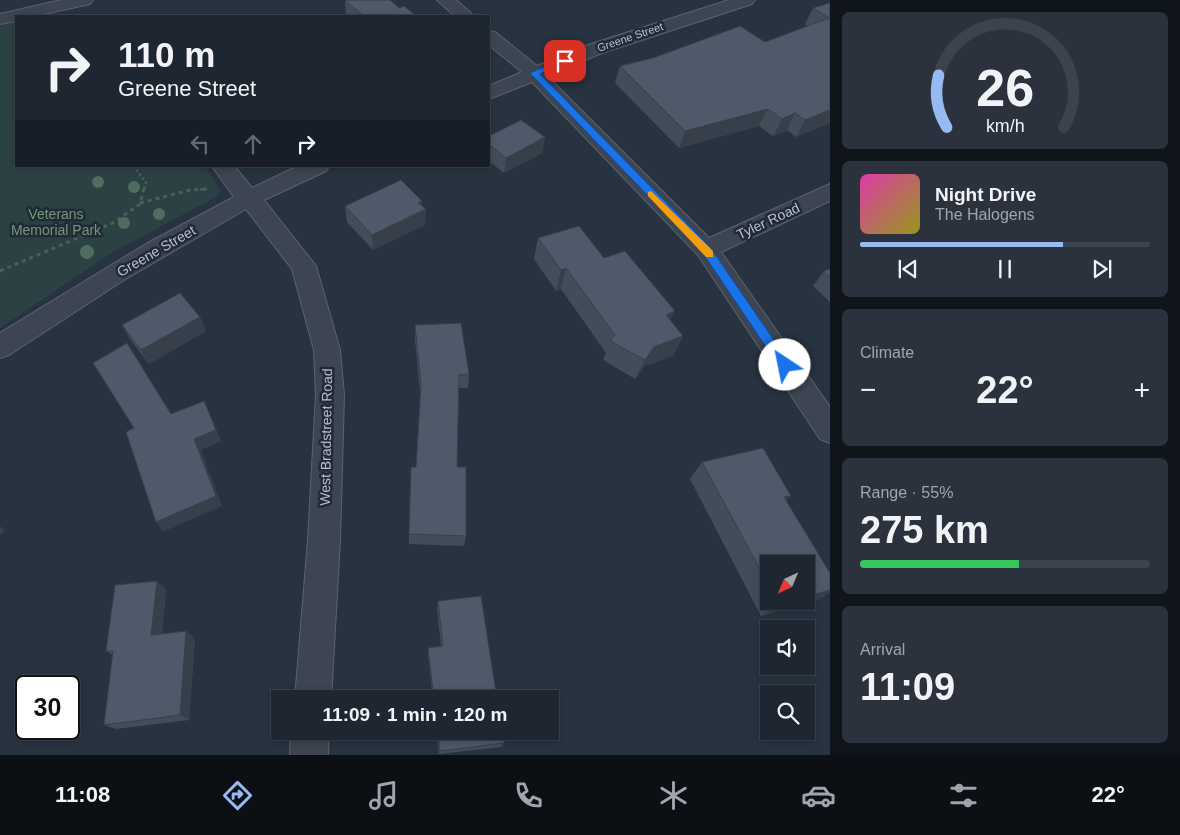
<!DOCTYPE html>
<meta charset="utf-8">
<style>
body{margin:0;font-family:Arial,sans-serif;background:#2b323d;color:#f1f3f6;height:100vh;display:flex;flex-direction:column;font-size:19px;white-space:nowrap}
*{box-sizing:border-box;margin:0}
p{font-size:16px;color:#a1a5ab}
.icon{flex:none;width:28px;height:28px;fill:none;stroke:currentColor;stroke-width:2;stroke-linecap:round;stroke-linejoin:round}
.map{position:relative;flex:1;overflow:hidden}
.panel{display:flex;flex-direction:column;gap:12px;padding:12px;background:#10151b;width:350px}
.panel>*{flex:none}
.top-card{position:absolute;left:15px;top:15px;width:475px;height:152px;border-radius:0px;box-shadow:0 2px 8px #0003,0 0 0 1px #3c434d;background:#1e2631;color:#f1f3f6;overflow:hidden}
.needle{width:32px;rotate:224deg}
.fabs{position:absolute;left:760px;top:555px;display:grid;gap:10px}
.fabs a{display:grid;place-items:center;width:55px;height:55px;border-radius:0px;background:#1e2631;box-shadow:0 2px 8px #0003,0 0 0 1px #3c434d;font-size:25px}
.speed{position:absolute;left:15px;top:675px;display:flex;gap:10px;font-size:25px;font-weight:700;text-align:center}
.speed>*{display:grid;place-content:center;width:65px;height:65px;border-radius:50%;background:#1e2631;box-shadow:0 2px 8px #0003,0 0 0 1px #3c434d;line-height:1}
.speed .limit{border:2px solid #111;border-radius:8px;background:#fff;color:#111}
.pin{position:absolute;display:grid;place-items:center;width:42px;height:42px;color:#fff;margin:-21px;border-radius:10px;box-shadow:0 2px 8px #0006}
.me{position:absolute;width:55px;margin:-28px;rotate:326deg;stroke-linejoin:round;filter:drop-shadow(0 0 4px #0008)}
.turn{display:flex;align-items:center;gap:18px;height:105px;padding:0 20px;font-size:22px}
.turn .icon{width:65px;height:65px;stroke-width:2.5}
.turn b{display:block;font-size:35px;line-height:42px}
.lanes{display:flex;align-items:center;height:48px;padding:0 20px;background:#0003;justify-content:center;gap:25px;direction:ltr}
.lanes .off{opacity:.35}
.big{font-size:38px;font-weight:600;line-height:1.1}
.panel .card{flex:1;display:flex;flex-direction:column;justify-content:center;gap:8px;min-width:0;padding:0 18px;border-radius:8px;background:#2b323d}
.panel .dial{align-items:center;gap:0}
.dial svg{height:130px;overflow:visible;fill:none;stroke:#3c434d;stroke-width:7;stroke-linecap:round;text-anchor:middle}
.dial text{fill:#f1f3f6;stroke:none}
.song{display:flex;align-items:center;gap:15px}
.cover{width:60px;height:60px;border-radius:8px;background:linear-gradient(135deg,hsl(320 70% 55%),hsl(60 70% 35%))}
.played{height:5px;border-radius:2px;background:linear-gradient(90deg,#96bbf3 70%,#3c434d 70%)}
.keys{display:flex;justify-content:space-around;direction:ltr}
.heat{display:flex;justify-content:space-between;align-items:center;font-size:28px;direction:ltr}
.charge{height:8px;border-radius:4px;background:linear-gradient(90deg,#34c759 55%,#3c434d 0)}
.trip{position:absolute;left:271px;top:690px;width:288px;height:50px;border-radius:0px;background:#1e2631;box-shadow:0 2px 8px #0003,0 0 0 1px #3c434d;font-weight:600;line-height:50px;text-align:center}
.menu{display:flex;height:80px;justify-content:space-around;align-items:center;background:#0c0f14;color:#a1a5ab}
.menu .icon{width:35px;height:35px}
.menu .on{color:#96bbf3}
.menu b{font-size:22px;color:#f1f3f6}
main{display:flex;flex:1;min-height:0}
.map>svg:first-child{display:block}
.green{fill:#2b4143}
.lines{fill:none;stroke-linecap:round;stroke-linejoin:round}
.minor-casing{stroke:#5a636e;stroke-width:2}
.path-far1{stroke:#4a5e60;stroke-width:2.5;stroke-dasharray:2.5 2.5;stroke-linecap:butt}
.path{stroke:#4a5e60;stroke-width:3;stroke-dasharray:4 4;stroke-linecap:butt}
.minor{fill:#3c4551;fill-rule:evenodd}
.tree{fill:#506c60}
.wall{fill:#434d5a;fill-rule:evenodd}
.shaded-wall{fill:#373f4a}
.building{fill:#4e5a69;stroke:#373f4a}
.route{fill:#1a73e8;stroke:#114b97}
.slow{fill:#f59e0b}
.labels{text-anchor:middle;stroke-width:5;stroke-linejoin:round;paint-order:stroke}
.far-street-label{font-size:11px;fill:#b9c0cb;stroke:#212a36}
.park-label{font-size:14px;fill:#719a7a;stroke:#212a36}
.street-label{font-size:14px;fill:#b9c0cb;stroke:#212a36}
</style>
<main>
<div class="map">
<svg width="830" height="755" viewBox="0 0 830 755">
<rect width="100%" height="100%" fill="#283341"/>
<path class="green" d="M 16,22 L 16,166 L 205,166 L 221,191 L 214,198 L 110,254 L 0,328 L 0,26 Z"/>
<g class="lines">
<defs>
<path id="minor" d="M 61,0 L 93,0 L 90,4 L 35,16 L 16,16 L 16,21 L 0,24 L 0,14 Z
M 437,0 L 456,0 L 474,16 L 455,16 Z
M 729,0 L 755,0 L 752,4 L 602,53 L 547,76 L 709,238 L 830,184 L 830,201 L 721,252 L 830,407 L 830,443 L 820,439 L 698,255 L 532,82 L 489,99 L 489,86 L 522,72 L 489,45 L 489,31 L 495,32 L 537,66 L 588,45 Z
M 212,166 L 234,166 L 252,188 L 298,166 L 329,166 L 326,171 L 264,200 L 316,266 L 340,350 L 344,395 L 340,540 L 331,699 L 295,699 L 308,540 L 316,395 L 314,350 L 292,269 L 246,209 L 124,280 L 9,355 L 0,358 L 0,333 L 146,244 L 234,197 Z
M 291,731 L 329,731 L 328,755 L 290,755 Z"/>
</defs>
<use href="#minor" class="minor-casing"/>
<path class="path-far1" d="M 133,166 L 146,182 L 144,190
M 195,190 L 207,189"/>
<path class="path" d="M 140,203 L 190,190 L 207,189
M 0,271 L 113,223 L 140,204 L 144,188"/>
<use href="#minor" class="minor"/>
</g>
<g class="tree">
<circle cx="98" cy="182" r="6"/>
<circle cx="134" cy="187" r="6"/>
<circle cx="159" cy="214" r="6"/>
<circle cx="78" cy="215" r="6"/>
<circle cx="124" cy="223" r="6"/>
<circle cx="87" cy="252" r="7"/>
</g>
<path class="wall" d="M 346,0 L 390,0 L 399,8 L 416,16 L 349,16 L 346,14 L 345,1 Z
M 830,3 L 830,123 L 796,137 L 787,130 L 773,136 L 759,126 L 679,148 L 615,83 L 620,66 L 765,42 L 807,26 L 805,24 L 813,8 Z
M 489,136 L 545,137 L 542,153 L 504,173 L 489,161 Z
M 345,206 L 422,206 L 425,225 L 373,250 L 347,222 Z
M 538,238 L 604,258 L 675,311 L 670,320 L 683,336 L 673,356 L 645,366 L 635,379 L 603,360 L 606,353 L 561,289 L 556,291 L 534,259 Z
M 830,269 L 830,302 L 813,286 L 824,271 Z
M 200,317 L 206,331 L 149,364 L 130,339 L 122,325 Z
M 415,325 L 469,374 L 468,388 L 458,388 L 457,467 L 466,536 L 464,546 L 409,544 L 409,534 L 416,467 L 420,394 L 415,339 Z
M 702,462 L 791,496 L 786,500 L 818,600 L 761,616 L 690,479 ZM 769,564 L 806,601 L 769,601 Z
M 166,589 L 162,634 L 186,631 L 195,639 L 189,720 L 116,729 L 104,725 L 113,655 L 106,651 Z
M 438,601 L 497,699 L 433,699 L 428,654 L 428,648 L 441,646 L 437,609 Z
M 436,731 L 502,731 L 504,743 L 501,747 L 439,754 Z"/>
<path class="shaded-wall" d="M 768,109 L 759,126 L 679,148 L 685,131 Z
M 830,110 L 830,123 L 796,137 L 805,120 Z
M 795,113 L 787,130 L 773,136 L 782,119 Z
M 545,137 L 542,153 L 504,173 L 506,158 Z
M 422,201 L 422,211 L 426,209 L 425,225 L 373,250 L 372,235 Z
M 566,268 L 561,289 L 556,291 L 561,270 Z
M 675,311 L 665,331 L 666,315 Z
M 200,317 L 206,331 L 149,364 L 141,350 Z
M 683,336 L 673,356 L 645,366 L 635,379 L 645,360 L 654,347 Z
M 204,401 L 210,413 L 221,441 L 201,450 L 222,506 L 163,532 L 156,522 L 194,439 Z
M 791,496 L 774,511 L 784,497 Z
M 0,526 L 5,530 L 0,535 Z
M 157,581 L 166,589 L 161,643 L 151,635 Z
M 830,590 L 830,593 L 818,600 L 761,616 L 779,604 L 791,601 L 806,601 L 806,597 Z
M 186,631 L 195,639 L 189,720 L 180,715 Z"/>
<path class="building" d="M 348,0 L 390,0 L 399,8 L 404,6 L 416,16 L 364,16 L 345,1 Z
M 830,3 L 830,110 L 805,120 L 795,113 L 782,119 L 768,109 L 685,131 L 620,66 L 653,58 L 740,26 L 765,42 L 829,18 L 813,8 Z
M 521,120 L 545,137 L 506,158 L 489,144 L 489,136 Z
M 401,180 L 422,201 L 418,203 L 426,209 L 372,235 L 345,206 Z
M 579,226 L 604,258 L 625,251 L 675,311 L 666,315 L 683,336 L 654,347 L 645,360 L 610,341 L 615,335 L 566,268 L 561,270 L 538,238 Z
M 830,269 L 830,277 L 824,271 Z
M 180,293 L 200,317 L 141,350 L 122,325 Z
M 461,323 L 469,374 L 459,375 L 457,467 L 466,467 L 466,536 L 409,534 L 411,467 L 416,467 L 421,385 L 415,325 Z
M 127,343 L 171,414 L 204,401 L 216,430 L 194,439 L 216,496 L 156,522 L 126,432 L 134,428 L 93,363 Z
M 763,448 L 791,496 L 784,497 L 830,573 L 830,590 L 806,597 L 806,564 L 769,564 L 769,586 L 702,462 Z
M 157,581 L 151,635 L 186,631 L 180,715 L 104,725 L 113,651 L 106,651 L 115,585 Z
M 481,596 L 497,699 L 434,699 L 428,648 L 443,646 L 438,601 Z
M 777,601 L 791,601 L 779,604 Z
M 438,731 L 502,731 L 504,743 L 440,751 Z"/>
<path class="route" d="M 562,59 L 569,61 L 540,74 L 710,247 L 789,362 L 789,369 L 781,369 L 702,252 L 530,73 Z"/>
<path class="slow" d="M 651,191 L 713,251 L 713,257 L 706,257 L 648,196 L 648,192 Z"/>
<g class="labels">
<g class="far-street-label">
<text transform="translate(630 37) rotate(-19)" y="4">Greene Street</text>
</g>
<g class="park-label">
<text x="56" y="219">Veterans<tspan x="56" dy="16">Memorial Park</tspan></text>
</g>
<g class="street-label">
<text transform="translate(768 221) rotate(-25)" y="5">Tyler Road</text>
<text transform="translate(156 251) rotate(-30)" y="5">Greene Street</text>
<text transform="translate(326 437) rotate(-89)" y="5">West Bradstreet Road</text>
</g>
</g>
</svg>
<div class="fabs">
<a><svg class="needle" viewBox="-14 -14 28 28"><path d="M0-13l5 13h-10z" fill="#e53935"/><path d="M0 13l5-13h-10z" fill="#a1a5ab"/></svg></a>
<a><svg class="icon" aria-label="sound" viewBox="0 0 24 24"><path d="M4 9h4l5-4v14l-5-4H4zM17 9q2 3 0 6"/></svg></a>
<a><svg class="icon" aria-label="search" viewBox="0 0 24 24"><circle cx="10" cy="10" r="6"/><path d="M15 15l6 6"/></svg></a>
</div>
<div class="speed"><div class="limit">30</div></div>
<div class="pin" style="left:565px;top:61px;background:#d93025"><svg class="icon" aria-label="arrive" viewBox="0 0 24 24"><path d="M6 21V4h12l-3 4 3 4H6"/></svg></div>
<svg class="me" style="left:785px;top:365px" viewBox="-20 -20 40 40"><circle r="19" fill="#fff"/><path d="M0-13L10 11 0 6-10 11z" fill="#1a73e8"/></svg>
<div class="trip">11:09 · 1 min · 120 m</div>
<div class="top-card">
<div class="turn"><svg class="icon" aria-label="right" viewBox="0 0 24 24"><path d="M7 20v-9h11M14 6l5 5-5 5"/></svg><div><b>110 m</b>Greene Street</div></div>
<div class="lanes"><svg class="icon off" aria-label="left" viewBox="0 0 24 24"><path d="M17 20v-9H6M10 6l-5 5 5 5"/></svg><svg class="icon off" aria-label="ahead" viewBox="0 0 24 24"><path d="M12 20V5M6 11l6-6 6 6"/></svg><svg class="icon" aria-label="right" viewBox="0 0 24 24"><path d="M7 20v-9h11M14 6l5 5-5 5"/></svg></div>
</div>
</div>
<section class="panel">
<div class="card dial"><svg viewBox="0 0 100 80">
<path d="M14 69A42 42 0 1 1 86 69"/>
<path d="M14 69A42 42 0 0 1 9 37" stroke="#96bbf3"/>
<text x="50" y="56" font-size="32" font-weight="700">26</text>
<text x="50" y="72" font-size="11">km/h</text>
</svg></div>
<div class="card">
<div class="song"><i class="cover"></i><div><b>Night Drive</b><p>The Halogens</p></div></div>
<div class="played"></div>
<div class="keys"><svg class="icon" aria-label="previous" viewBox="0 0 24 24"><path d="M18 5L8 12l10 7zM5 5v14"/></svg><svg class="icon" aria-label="pause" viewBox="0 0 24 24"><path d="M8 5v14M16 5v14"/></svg><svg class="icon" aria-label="next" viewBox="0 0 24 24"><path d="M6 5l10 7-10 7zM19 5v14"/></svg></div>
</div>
<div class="card"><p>Climate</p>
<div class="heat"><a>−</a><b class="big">22°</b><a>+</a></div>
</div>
<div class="card"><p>Range · 55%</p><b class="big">275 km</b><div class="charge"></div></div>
<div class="card"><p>Arrival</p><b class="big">11:09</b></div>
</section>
</main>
<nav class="menu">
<b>11:08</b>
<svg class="icon on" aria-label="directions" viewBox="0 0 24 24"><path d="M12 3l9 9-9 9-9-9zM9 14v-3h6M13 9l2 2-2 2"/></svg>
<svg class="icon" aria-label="music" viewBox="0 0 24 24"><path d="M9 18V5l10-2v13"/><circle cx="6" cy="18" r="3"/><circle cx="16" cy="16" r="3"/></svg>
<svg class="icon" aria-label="phone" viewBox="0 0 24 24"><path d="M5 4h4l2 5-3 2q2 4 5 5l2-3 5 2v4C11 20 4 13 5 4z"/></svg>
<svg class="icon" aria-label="climate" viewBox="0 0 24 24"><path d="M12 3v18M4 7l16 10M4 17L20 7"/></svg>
<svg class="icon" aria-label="car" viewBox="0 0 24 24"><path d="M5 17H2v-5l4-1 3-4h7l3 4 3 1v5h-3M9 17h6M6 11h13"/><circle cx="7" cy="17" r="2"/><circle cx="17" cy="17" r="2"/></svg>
<svg class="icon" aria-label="filters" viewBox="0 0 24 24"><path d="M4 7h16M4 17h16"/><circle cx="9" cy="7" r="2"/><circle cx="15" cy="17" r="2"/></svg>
<b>22°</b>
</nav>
